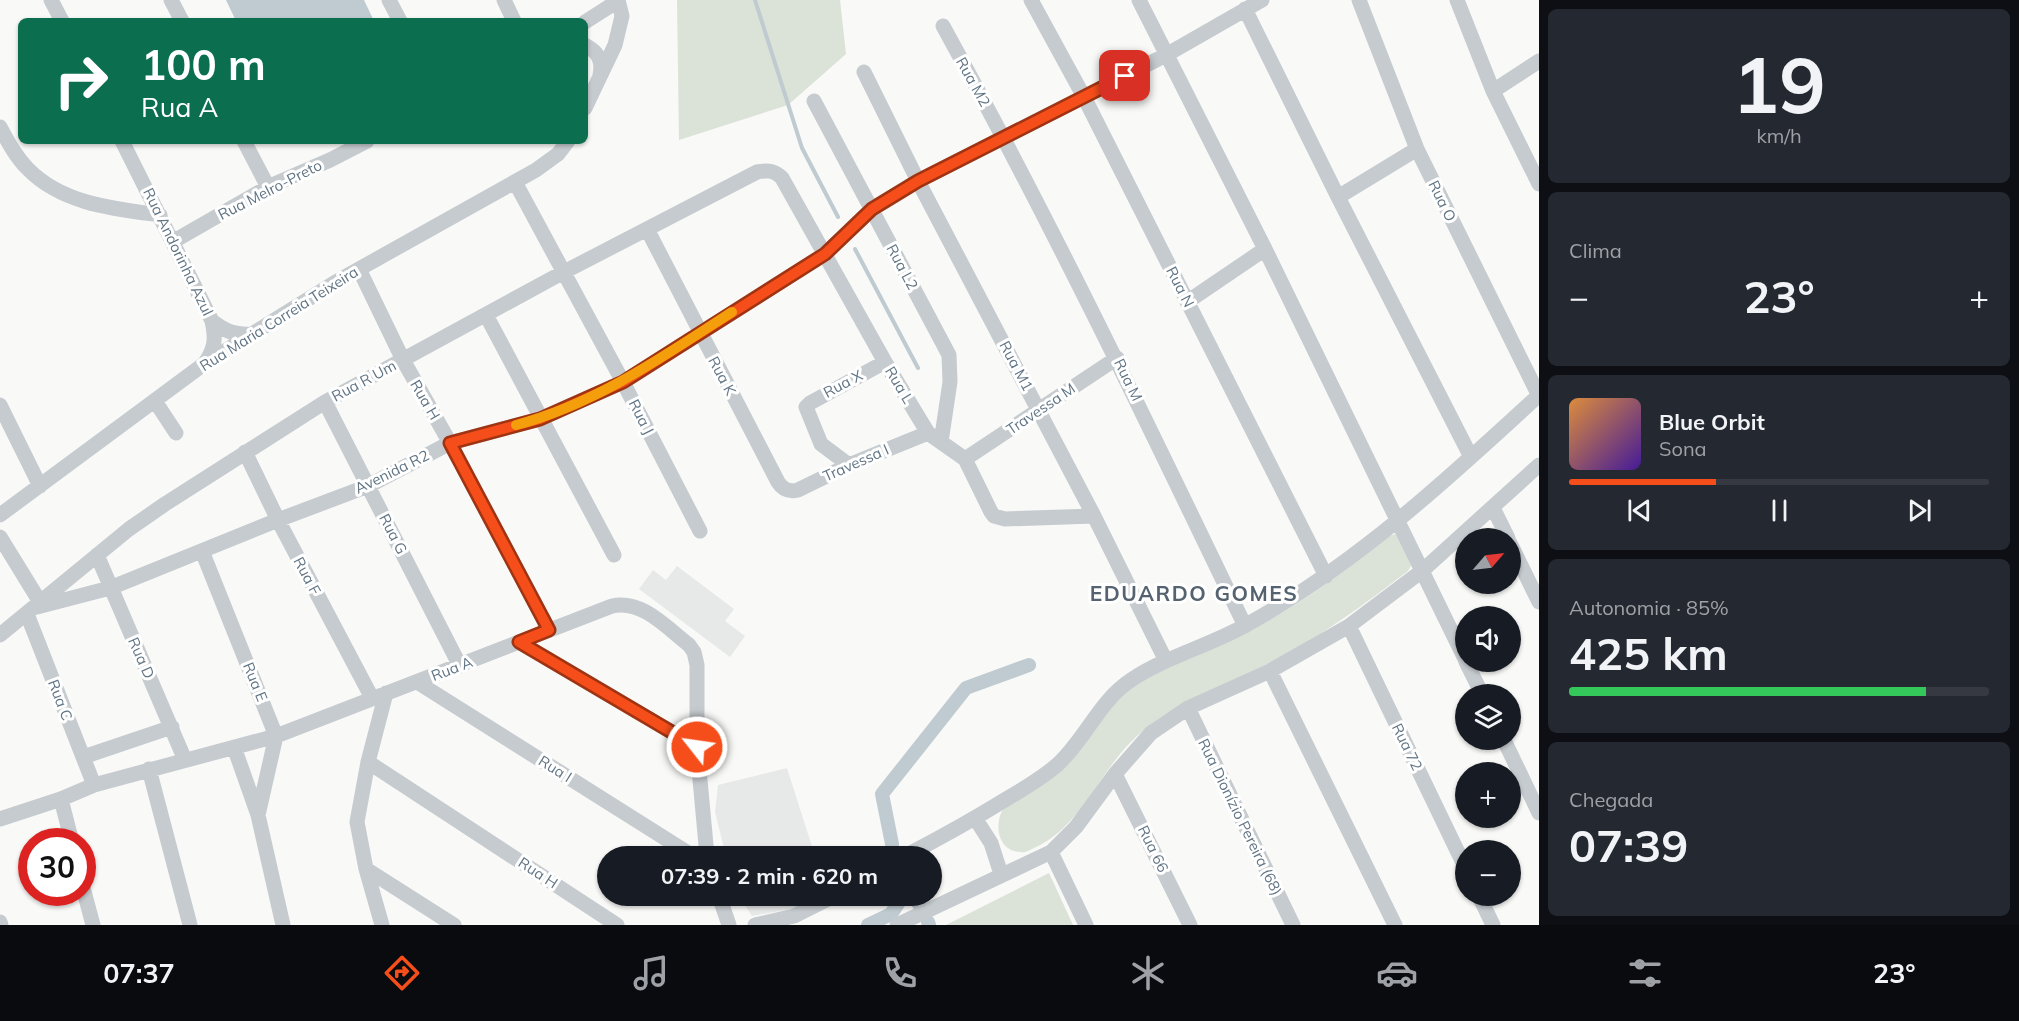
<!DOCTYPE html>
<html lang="pt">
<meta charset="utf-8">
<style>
body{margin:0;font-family:Mulish,sans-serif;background:#242831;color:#f1f3f6;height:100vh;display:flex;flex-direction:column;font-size:22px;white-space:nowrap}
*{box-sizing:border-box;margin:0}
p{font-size:20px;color:#9ea1a6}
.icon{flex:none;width:33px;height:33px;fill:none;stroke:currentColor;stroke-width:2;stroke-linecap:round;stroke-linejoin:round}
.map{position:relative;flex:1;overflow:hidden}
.sheet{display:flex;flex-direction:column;gap:9px;padding:9px;background:#0d0f14;width:480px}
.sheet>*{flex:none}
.top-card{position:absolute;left:18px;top:18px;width:570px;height:126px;border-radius:9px;box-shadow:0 2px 4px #0004;background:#0b6e4f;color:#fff;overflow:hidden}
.needle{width:39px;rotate:62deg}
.fabs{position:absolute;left:1455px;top:528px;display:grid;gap:12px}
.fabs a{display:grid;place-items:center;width:66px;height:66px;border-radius:50%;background:#171b24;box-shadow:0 2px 4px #0004;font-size:30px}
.speed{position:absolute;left:18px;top:828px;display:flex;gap:12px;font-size:30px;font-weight:700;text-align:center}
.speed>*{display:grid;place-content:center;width:78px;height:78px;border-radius:50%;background:#171b24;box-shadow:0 2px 4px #0004;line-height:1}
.speed .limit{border:9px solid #d22;background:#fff;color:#111}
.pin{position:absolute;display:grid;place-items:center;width:51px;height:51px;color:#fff;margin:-26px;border-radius:12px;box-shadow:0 3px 9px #0006}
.me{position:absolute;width:66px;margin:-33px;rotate:300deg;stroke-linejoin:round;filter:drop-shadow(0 0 4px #0008)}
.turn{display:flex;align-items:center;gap:21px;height:126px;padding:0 24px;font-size:27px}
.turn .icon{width:78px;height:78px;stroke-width:2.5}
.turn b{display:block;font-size:42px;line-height:51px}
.big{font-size:45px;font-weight:700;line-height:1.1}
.sheet .tile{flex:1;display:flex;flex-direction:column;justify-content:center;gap:9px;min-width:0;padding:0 21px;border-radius:9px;background:#242831}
.sheet .dial{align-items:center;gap:0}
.dial b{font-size:78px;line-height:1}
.song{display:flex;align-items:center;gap:18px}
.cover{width:72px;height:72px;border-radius:9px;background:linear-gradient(135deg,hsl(30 70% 55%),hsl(260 70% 35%))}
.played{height:6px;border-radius:3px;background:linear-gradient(90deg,#f64e1a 35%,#363941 35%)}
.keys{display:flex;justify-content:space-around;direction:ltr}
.heat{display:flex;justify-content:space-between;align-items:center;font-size:33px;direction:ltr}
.charge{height:9px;border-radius:4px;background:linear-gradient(90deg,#34c759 85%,#363941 0)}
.trip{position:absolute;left:597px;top:846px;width:345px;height:60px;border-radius:30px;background:#171b24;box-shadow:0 2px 4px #0004;font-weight:700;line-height:60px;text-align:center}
.tabs{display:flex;height:96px;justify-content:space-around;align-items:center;background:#090b0e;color:#9ea1a6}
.tabs .icon{width:42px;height:42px}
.tabs .selected{color:#f64e1a}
.tabs b{font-size:27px;color:#f1f3f6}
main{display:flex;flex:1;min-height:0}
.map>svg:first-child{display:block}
.built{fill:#e7e8e8}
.green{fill:#dbe2d7}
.water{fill:#bfcbd0}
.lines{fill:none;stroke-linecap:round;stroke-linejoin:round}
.stream{stroke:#bfcbd0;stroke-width:4}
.canal{stroke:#bfcbd0;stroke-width:14}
.minor{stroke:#c6cbcf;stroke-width:15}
.route-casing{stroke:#a03311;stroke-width:15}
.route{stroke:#f64e1a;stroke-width:10}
.slow{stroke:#f59e0b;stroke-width:10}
.labels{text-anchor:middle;stroke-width:6;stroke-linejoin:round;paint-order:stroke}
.street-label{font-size:15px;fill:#617585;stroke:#fff}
.district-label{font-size:21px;font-weight:bold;letter-spacing:1.5px;fill:#54636f;stroke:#fff}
</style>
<main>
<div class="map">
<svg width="1539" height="925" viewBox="0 0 1539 925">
<rect width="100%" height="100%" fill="#f9f9f7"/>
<path class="built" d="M 677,566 L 734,609 L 725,621 L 745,636 L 730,657 L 639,589 L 653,570 L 666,580 Z
M 787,768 L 815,856 L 726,856 L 715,812 L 718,785 Z
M 739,896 L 821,896 L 797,908 L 752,916 Z"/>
<path class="green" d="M 677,0 L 840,0 L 846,54 L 788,105 L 679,140 Z
M 1395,534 L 1399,535 L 1411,566 L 1408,571 C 1362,606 1316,640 1264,666 C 1221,687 1173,703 1137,736 C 1099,770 1082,827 1034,848 C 1029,850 1026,853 1021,852 C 999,852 994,827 1002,811 L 1130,689 C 1171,662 1218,647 1261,624 C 1308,601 1348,567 1389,536 Z
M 1049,873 L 1073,925 L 946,925 Z"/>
<path class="water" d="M 226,0 L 364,0 L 374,21 L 236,21 Z"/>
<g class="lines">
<path class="stream" d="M 755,0 L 802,148 L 838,217
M 855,249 L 918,368"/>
<path class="canal" d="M 892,844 L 882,794 L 966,688 L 1029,665
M 914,896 L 920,906
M 928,922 L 929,925
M 868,925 L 891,914 L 903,896"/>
<path class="minor" d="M 51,0 L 62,21
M 171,0 L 182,21
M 389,0 L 400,21
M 504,0 L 514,21
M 1031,0 L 1084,97 L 1326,576
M 1139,0 L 1265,249 L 1466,661
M 1359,0 L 1417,149 L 1539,396
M 1457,0 L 1493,91 L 1539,184
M 1245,9 L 1338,197 L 1471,457
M 585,22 L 618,1
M 943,26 C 1051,222 1148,424 1245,626
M 585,45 C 598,52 603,60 600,75
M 864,72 L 918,181 L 1094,516 L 1166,661
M 1493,91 L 1539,61
M 814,101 L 949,355 L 950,382 L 941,442
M 585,108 L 615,45 L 622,16 L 618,0
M 0,127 C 8,142 16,157 28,169 C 62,204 115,209 160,215
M 122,141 L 212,321 C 216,339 215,348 205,363
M 244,141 L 268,187
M 515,182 L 623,382 L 700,531
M 1338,197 L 1417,149
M 647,229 L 778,482 C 783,490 789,492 798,490 L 849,465 L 928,433
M 174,241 L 268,187 L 330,160 L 367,141
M 359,269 L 403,360 L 450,443 L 549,630
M 1187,302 L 1265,249
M 486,315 L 614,555
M 212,321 C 226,332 235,335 253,334
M 155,401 L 176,433
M 325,402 L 460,666
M 0,405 L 40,486
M 245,452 L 278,520 L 372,698
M 965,459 L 1117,358
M 849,465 L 821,444 L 806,407 L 810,403 L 885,362
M 1493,508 L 1508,538
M 0,515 L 204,364 L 334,283 L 536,170 L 558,154 L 568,141
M 0,537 L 40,602
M 1510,543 L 1539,602
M 202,551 L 276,736 L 258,815
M 97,555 L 185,760
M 37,607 L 110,588 L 278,520 L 368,486 L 450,443 L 540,419 L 623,382 L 825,254 L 872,209 L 918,181 L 1166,55 L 1262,0
M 27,614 L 94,785
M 1349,626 L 1466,869
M 0,635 L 129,529 L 165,504 L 325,402 L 562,273 L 757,172 C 768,170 774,170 782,178 L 885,362 L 928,433 L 965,459 L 991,512 L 994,516 L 1005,519 L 1094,516
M 519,642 L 697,747
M 1466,662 L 1482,694
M 1270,671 L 1395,925
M 417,682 L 693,856
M 1188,708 L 1293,925
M 1504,740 L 1539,813
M 234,747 L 258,815 L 283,925
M 83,757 L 172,727
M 368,762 L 617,925
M 149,769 L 190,925
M 1115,774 L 1190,925
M 61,799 L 72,842
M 975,818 L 991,843 L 1001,874
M 0,819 L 61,799 L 94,785 L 276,736 L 612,606 C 642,599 667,628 689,645 L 694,652 L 697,665 L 697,747 L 707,856
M 1051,852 L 1086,925
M 905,856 C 940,838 974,819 1008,798 C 1025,788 1042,778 1057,765 C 1085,740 1099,701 1131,680 C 1167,656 1209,646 1246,625 C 1355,565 1448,479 1539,395
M 366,869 L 454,925
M 82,884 L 93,925
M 719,896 L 729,925
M 1479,896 L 1493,925
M 0,922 L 1,925
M 382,925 L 366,869 L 357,822 L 368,762 L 386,693
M 755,925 L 794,916 L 834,896
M 897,925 L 1051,852 L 1076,827 L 1115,774 L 1151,733 L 1188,708 L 1270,671 L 1349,626 L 1422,571 L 1539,465"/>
</g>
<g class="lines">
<defs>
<path id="route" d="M 697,747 L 519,642 L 549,630 L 450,443 L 540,419 L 623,382 L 825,254 L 872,209 L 918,181 L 1125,76"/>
</defs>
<use href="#route" class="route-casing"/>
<use href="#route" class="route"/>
<path class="slow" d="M 516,425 C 596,404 664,356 732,312"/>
</g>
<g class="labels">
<g class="street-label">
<text transform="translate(973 82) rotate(61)" y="5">Rua M2</text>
<text transform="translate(270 190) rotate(-27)" y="5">Rua Melro-Preto</text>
<text transform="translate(1442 201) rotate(64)" y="5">Rua O</text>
<text transform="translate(178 252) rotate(64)" y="5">Rua Andorinha Azul</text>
<text transform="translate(902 267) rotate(62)" y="5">Rua L2</text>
<text transform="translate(1180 287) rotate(63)" y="5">Rua N</text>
<text transform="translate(279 319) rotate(-32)" y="5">Rua Maria Correia Teixeira</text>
<text transform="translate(1016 366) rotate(62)" y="5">Rua M1</text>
<text transform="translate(722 376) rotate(62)" y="5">Rua K</text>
<text transform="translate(1128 380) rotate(64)" y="5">Rua M</text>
<text transform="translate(364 381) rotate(-28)" y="5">Rua R Um</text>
<text transform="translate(843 384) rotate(-28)" y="5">Rua X</text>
<text transform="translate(899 385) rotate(59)" y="5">Rua L</text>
<text transform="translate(425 400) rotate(60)" y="5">Rua H</text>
<text transform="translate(1041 409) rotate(-34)" y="5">Travessa M</text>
<text transform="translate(641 417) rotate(63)" y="5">Rua J</text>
<text transform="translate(856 463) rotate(-24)" y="5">Travessa I</text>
<text transform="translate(392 472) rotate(-26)" y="5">Avenida R2</text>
<text transform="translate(393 534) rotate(63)" y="5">Rua G</text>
<text transform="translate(307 576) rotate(62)" y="5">Rua F</text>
<text transform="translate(141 658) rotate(66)" y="5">Rua D</text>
<text transform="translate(452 669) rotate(-21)" y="5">Rua A</text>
<text transform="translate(255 682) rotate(68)" y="5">Rua E</text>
<text transform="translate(60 700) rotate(69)" y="5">Rua C</text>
<text transform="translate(1407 747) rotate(64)" y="5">Rua 72</text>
<text transform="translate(555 769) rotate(32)" y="5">Rua I</text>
<text transform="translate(1240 817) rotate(64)" y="5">Rua Dionízio Pereira (68)</text>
<text transform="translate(1153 849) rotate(64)" y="5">Rua 66</text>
<text transform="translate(538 873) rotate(33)" y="5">Rua H</text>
</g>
<g class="district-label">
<text x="1194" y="601">EDUARDO GOMES</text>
</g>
</g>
</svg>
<div class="fabs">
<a><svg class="needle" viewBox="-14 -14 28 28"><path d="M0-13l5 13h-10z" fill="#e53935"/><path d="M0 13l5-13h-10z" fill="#9ea1a6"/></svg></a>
<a><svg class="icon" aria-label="sound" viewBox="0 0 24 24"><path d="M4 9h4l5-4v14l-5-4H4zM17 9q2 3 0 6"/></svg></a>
<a><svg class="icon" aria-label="layers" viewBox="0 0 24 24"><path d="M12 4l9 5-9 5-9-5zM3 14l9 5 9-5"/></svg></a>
<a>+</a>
<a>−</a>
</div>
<div class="speed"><div class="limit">30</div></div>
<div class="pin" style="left:1125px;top:76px;background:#d93025"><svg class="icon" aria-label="arrive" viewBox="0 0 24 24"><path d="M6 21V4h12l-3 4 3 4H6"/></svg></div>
<svg class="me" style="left:697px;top:747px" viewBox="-20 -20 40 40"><circle r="17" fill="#f64e1a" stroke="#fff" stroke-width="3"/><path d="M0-11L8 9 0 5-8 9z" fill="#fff"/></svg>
<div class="trip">07:39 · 2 min · 620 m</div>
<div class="top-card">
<div class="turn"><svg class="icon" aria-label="right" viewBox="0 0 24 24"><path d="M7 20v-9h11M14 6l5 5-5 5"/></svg><div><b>100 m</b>Rua A</div></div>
</div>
</div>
<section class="sheet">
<div class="tile dial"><b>19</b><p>km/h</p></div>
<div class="tile"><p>Clima</p>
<div class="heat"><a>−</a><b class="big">23°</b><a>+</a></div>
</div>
<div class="tile">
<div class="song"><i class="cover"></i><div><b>Blue Orbit</b><p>Sona</p></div></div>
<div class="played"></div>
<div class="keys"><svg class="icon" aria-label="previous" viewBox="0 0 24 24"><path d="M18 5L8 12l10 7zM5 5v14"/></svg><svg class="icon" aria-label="pause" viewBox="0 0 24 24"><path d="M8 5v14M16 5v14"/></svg><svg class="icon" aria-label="next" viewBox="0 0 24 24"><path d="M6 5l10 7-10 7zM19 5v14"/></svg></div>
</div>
<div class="tile"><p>Autonomia · 85%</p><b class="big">425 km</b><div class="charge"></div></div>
<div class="tile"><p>Chegada</p><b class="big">07:39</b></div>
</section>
</main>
<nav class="tabs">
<b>07:37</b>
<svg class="icon selected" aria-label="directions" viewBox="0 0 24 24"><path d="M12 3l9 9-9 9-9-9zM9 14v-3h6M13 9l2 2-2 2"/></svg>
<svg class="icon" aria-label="music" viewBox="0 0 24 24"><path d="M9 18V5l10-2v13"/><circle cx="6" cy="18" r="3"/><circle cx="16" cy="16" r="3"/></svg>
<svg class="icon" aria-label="phone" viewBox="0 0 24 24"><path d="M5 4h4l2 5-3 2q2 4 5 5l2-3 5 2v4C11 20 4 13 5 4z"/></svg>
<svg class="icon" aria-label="climate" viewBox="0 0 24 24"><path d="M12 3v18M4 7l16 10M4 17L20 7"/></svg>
<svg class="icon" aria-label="car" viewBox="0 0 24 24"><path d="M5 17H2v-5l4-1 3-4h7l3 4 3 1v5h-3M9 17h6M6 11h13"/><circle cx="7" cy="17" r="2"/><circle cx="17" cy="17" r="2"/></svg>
<svg class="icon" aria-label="filters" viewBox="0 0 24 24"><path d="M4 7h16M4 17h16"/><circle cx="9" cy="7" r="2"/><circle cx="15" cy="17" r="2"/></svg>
<b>23°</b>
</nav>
